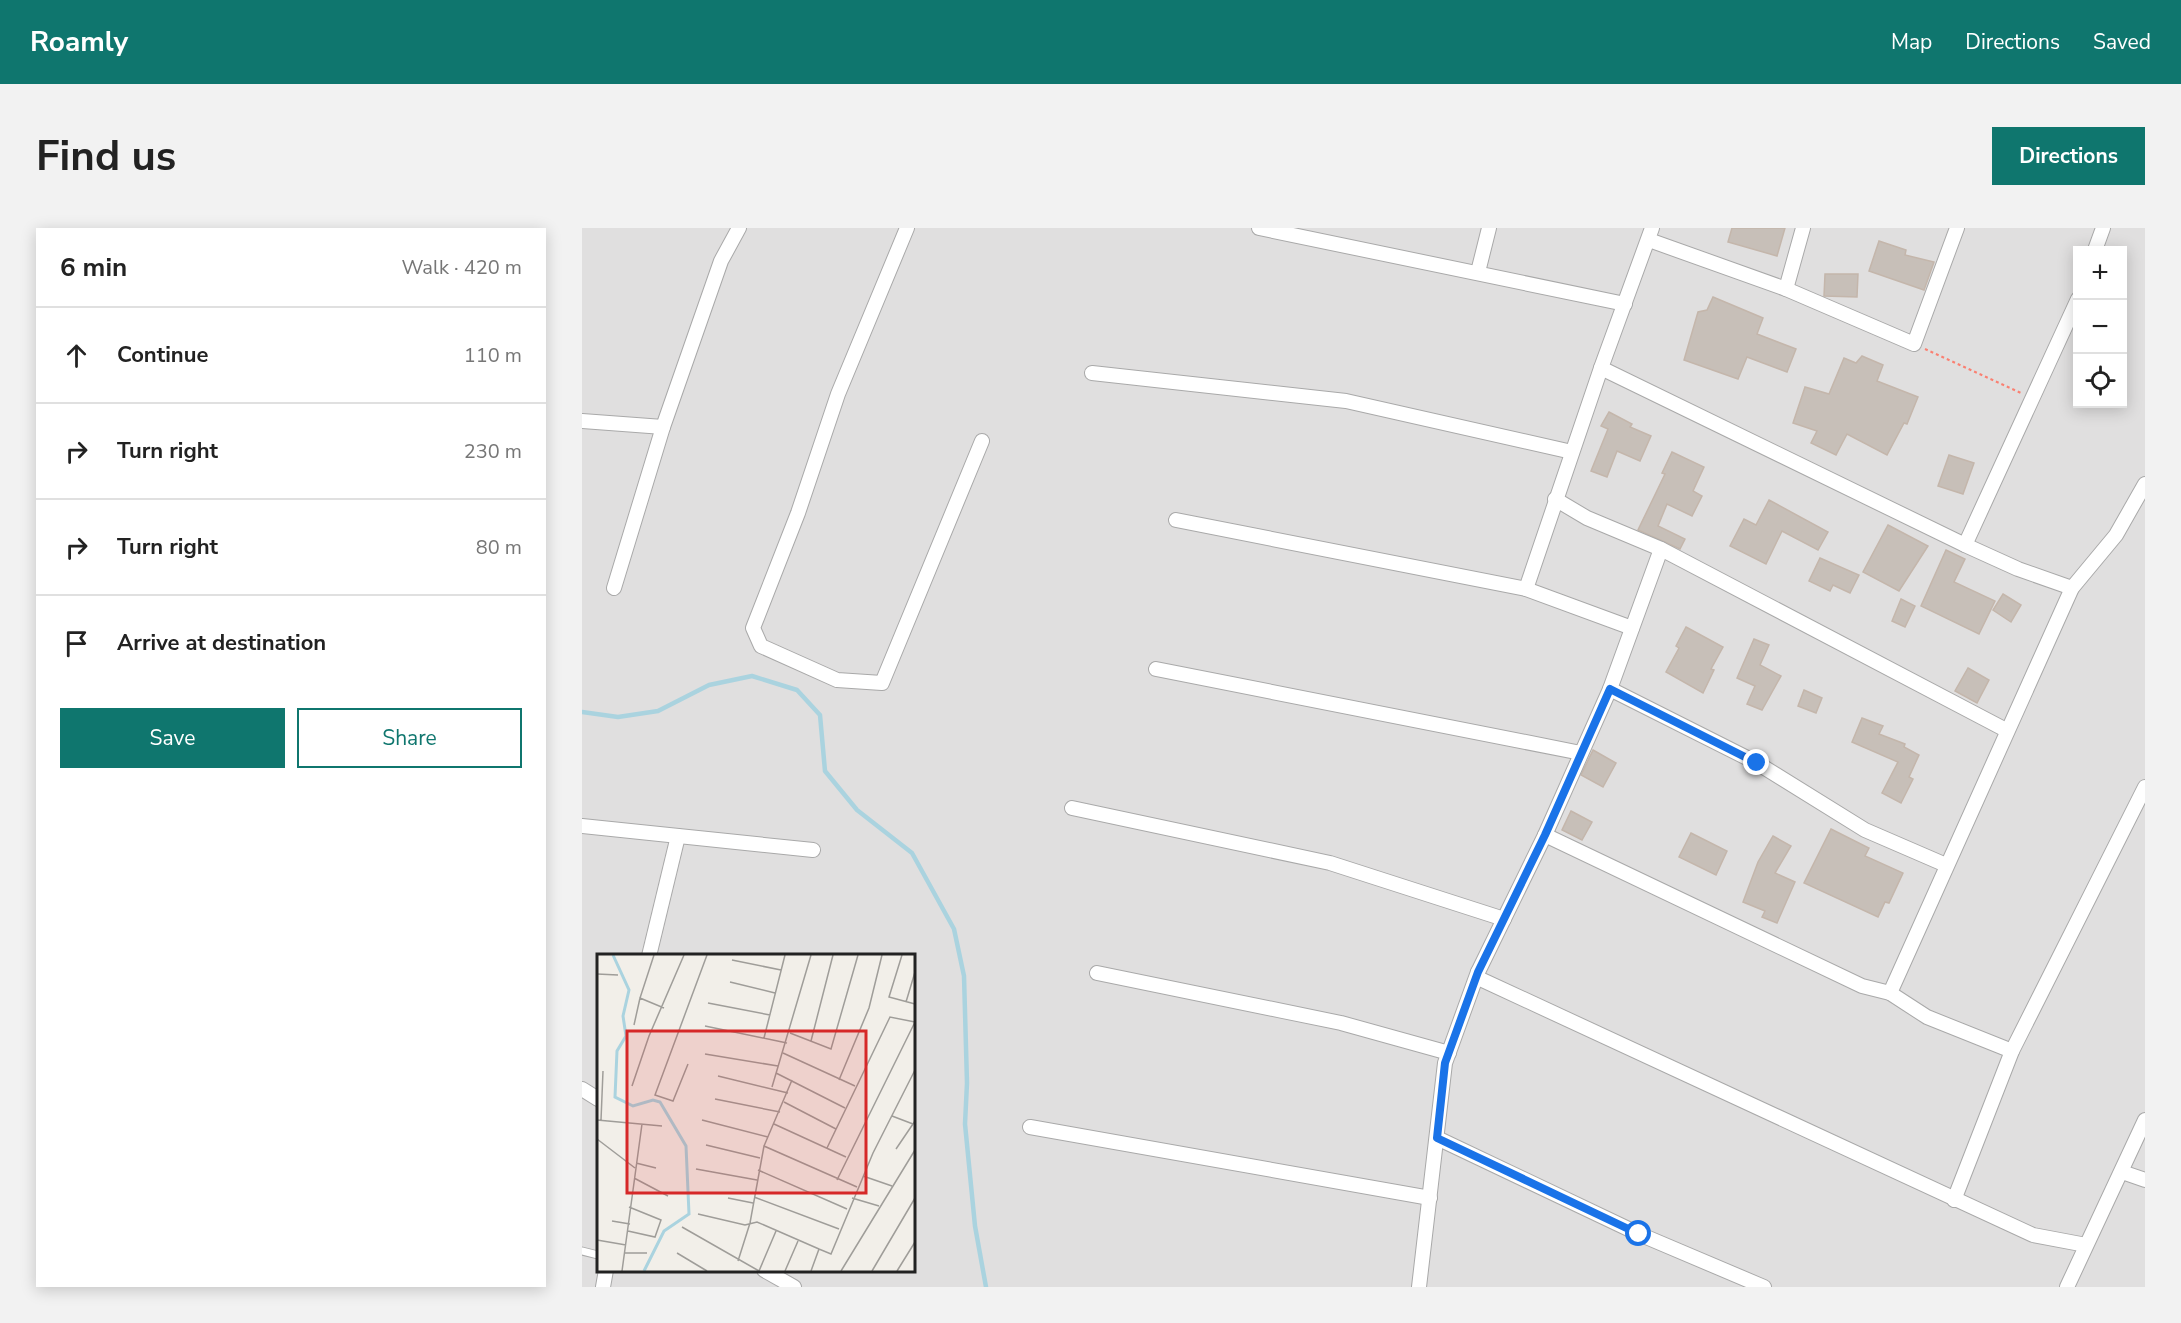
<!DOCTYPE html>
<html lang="en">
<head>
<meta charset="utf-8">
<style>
	body { margin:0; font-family:"Nunito Sans",sans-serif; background:#f2f2f2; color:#222 }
	.controls { position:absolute; right:18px; top:18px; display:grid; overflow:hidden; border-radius:0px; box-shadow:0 3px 15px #0003 }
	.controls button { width:54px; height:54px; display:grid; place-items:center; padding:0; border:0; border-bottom:2px solid #e0e0e0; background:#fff; color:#222; font:30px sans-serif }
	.stop { position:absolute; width:18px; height:18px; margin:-14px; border:4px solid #1a73e8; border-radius:50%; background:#fff }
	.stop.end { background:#1a73e8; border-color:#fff; box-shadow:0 2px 6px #0008 }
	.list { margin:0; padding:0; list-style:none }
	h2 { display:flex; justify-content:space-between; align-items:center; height:78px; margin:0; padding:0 24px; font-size:26px }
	h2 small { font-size:20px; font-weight:400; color:#767676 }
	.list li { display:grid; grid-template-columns:39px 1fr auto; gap:18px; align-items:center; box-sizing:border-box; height:96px; padding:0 24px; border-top:2px solid #e0e0e0 }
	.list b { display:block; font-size:22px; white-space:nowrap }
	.list em { font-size:20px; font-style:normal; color:#767676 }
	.actions { display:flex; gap:12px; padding:18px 24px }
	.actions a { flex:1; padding:14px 0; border:2px solid #0f766e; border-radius:0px; text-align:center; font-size:21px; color:#0f766e }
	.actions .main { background:#0f766e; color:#fff }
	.icon { flex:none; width:33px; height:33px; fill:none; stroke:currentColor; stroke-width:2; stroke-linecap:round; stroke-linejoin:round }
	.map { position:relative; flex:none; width:1563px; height:1059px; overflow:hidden; border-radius:0px }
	header { display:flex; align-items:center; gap:36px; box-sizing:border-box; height:84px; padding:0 30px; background:#0f766e; color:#fff }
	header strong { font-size:28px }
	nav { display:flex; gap:33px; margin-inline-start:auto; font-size:21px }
	.intro { display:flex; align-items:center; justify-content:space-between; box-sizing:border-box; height:144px; padding:0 36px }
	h1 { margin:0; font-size:42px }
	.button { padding:15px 27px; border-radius:0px; background:#0f766e; color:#fff; font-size:21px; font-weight:700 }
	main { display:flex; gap:36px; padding:0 36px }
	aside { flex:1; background:#fff; border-radius:0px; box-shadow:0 3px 15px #0003 }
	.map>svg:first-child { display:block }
	.residential { fill:#e0dfdf; fill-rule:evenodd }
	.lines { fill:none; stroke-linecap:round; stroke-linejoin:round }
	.stream { stroke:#aad3df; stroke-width:4.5 }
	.building { fill:#c7bfb8; stroke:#c4b6ab; stroke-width:1.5 }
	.lane-casing { stroke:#a9a9a9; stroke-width:9 }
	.street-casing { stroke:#a9a9a9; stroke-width:16 }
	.path { stroke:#fa8072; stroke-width:2; stroke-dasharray:3 3; stroke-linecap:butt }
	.lane { stroke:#fff; stroke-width:7 }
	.street { stroke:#fff; stroke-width:14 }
	.route { stroke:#1a73e8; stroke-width:8 }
	.inset-river { fill:none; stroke:#aad3df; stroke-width:3 }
	.inset-road { fill:none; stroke:#9f9d99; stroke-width:1.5 }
	.view { fill:#d62828; fill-opacity:0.15; stroke:#d62828; stroke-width:3 }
	.inset-edge { fill:none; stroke:#222; stroke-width:3 }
</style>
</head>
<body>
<header>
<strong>Roamly</strong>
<nav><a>Map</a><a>Directions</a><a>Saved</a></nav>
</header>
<div class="intro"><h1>Find us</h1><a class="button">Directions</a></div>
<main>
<aside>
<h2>6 min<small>Walk · 420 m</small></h2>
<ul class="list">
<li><svg class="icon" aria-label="ahead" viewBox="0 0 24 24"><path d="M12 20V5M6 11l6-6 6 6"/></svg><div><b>Continue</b></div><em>110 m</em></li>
<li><svg class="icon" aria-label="right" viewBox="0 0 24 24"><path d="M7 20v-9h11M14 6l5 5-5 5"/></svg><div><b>Turn right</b></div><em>230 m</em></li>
<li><svg class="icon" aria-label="right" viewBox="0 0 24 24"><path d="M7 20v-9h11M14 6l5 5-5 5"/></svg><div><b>Turn right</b></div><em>80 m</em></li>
<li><svg class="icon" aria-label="arrive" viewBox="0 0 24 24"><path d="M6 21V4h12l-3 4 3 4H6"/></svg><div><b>Arrive at destination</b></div></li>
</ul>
<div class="actions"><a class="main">Save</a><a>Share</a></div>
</aside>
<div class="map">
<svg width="1563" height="1059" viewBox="0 0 1563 1059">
	<rect width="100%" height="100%" fill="#f2efe9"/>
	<!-- residential -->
	<path class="residential" d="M0 0H1563V1059H0ZM1496 22H1540V176H1496ZM16 728H332V1042H16Z"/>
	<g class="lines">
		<!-- stream -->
		<path class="stream" d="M0 484 36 489 76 483 127 457 170 448 215 462 238 487 243 543 275 582 330 625 372 701 382 748 385 855 383 896 393 998 404 1059"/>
	</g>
	<!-- building -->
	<g class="building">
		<path d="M1150 0H1203L1195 28 1146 14Z"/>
		<path d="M1297 13 1324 22 1323 27 1352 34 1342 62 1287 43Z"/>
		<path d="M1243 46H1276L1275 69 1242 68Z"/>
		<path d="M1131 69 1181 90 1175 106 1214 121 1205 144 1165 129 1156 151 1102 132 1116 84 1125 82Z"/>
		<path d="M1280 128 1301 137 1295 153 1336 169 1325 196 1322 195 1305 227 1265 206 1254 227 1229 215 1235 203 1211 195 1223 159 1247 166 1262 130 1274 135Z"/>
		<path d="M1027 184 1050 196 1048 199 1069 208 1058 233 1035 223 1025 249 1009 243 1026 201 1019 198Z"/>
		<path d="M1090 224 1122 239 1111 263 1120 268 1110 288 1085 276 1076 298 1103 311 1098 321 1056 302 1083 246 1080 245Z"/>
		<path d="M1367 227 1392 235 1381 266 1356 258Z"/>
		<path d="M1187 272 1246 304 1236 322 1200 303 1184 336 1148 318 1162 291 1174 297Z"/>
		<path d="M1306 297 1346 318 1317 363 1281 344Z"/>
		<path d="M1364 322 1383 331 1372 354 1413 373 1397 406 1339 378Z"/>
		<path d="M1238 330 1277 347 1268 365 1251 357 1248 363 1227 353Z"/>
		<path d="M1421 366 1439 377 1429 394 1411 382Z"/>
		<path d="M1319 371 1333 378 1323 399 1310 393Z"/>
		<path d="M1104 399 1141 419 1129 441 1132 442 1121 465 1084 444 1097 420 1094 418Z"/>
		<path d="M1172 411 1187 417 1178 437 1199 448 1180 482 1165 476 1173 458 1155 450Z"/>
		<path d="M1386 440 1407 452 1395 475 1373 463Z"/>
		<path d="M1222 462 1240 470 1234 485 1216 478Z"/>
		<path d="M1280 490 1301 498 1297 506 1323 516 1322 519 1337 527 1327 549 1331 551 1319 575 1300 565 1316 534 1270 514Z"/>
		<path d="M1011 522 1034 535 1021 559 999 547Z"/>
		<path d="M989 583 1010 594 1000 612 980 602Z"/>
		<path d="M1249 601 1287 620 1283 628 1321 645 1307 675 1303 674 1296 689 1222 655Z"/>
		<path d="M1109 605 1145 623 1134 647 1097 629Z"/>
		<path d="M1191 608 1209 618 1193 645 1213 654 1195 695 1180 689 1183 683 1161 674 1176 634Z"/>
	</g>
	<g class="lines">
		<!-- lane casing -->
		<g class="lane-casing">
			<path id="lane" d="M0 1023 16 1027"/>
		</g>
		<!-- street casing -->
		<g class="street-casing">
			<g id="street">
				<path d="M325 0 256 166 216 285 171 400 179 418 255 452 300 455 400 213"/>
				<path d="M677 0 1043 76"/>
				<path d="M1067 12 1204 61 1332 116 1375 0"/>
				<path d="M1513 22 1521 0"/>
				<path d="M896 44 907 0"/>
				<path d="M1204 61 1221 0"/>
				<path d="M1019 140 1383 317 1436 341 1490 360"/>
				<path d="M510 145 764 173 990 224"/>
				<path d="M0 193 81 199"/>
				<path d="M973 271 1005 290 1079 321 1424 502"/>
				<path d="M594 292 944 361 1050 400"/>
				<path d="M1383 317 1496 71"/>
				<path d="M1079 321 1028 461 963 607 896 744V750L1451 1007 1504 1017"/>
				<path d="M32 360 81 199 139 33 157 0"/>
				<path d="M944 361 1019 140 1070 0"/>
				<path d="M574 441 999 525"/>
				<path d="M1028 461 1175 535 1283 602 1364 637"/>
				<path d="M490 580 748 635 922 691"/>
				<path d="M0 598 231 622"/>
				<path d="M963 607 1280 758 1308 765 1345 789 1430 823"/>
				<path d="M67 728 96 608"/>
				<path d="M515 745 759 795 867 825"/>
				<path d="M1308 765 1490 360 1534 307 1563 256"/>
				<path d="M0 861 16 871"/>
				<path d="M448 899 848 970"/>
				<path d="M855 910 1057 1006 1182 1059"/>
				<path d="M1540 944 1563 952"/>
				<path d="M1372 972 1430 823 1563 559"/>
				<path d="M182 1042 212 1059"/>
				<path d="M21 1059 24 1042"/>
				<path d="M837 1059 863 835 896 744"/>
				<path d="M1485 1059 1563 892"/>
			</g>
		</g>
		<!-- path -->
		<path class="path" d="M1343 121 1439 165"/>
		<!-- lane -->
		<use href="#lane" class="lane"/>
		<!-- street -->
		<use href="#street" class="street"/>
	</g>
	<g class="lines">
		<!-- route -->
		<path class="route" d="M1057 1006 855 910 863 835 896 744 963 607 1028 461 1175 535"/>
	</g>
	<!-- overview -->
	<g transform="translate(15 726)">
		<rect width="318" height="318" fill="#f2efe9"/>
		<path class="inset-river" d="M16 1 32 36 26 62 29 82 20 97 18 143 36 152 56 146 63 148 89 192 92 260 67 277 47 317"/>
		<path class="inset-road" d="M57 1 43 44 67 54M305 1 292 43 318 50M135 6 184 16M0 20 21 21M133 28 178 39M309 48 318 18M111 49 173 61M37 71 43 44M108 72 190 89M193 79 234 95 261 1M167 84 188 1M214 87 236 1M186 99 258 132M108 100 181 112M91 110 76 147 58 141 110 1M179 119 248 154M121 122 191 139M195 126 167 192 260 233M242 126 272 54 285 1M35 132 52 82 87 1M175 133 214 1M118 145 183 158M187 148 239 175M295 162 316 170M0 166 65 172M4 166 6 117M105 166 171 183M177 170 249 203M0 185 38 214M109 191 163 204M230 194 293 63 318 68M299 195 318 167M39 209 59 214M99 215 160 226M161 216 250 255M266 222 295 232M37 224 71 242M240 226 318 68M157 243 242 275M131 244 156 249M255 244 282 252M101 260 148 271 160 268 222 295M15 267 33 270M85 273 162 317 179 277M31 277 58 283 64 266 32 253M0 286 29 291M28 299H50M80 299 110 317M141 307 153 269 167 192M25 317 45 170M188 317 201 287M214 317 222 295 234 300 276 199 318 116M244 317 318 196M275 317 318 244M300 317 318 288"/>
		<path class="view" d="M30 77H269V239H30Z"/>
		<rect width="318" height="318" class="inset-edge"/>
	</g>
</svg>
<div class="controls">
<button>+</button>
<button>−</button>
<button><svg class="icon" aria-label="locate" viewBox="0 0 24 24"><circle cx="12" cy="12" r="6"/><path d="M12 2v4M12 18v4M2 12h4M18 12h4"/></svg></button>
</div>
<div class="stop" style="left:1057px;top:1006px"></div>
<div class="stop end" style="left:1175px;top:535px"></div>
</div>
</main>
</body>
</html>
